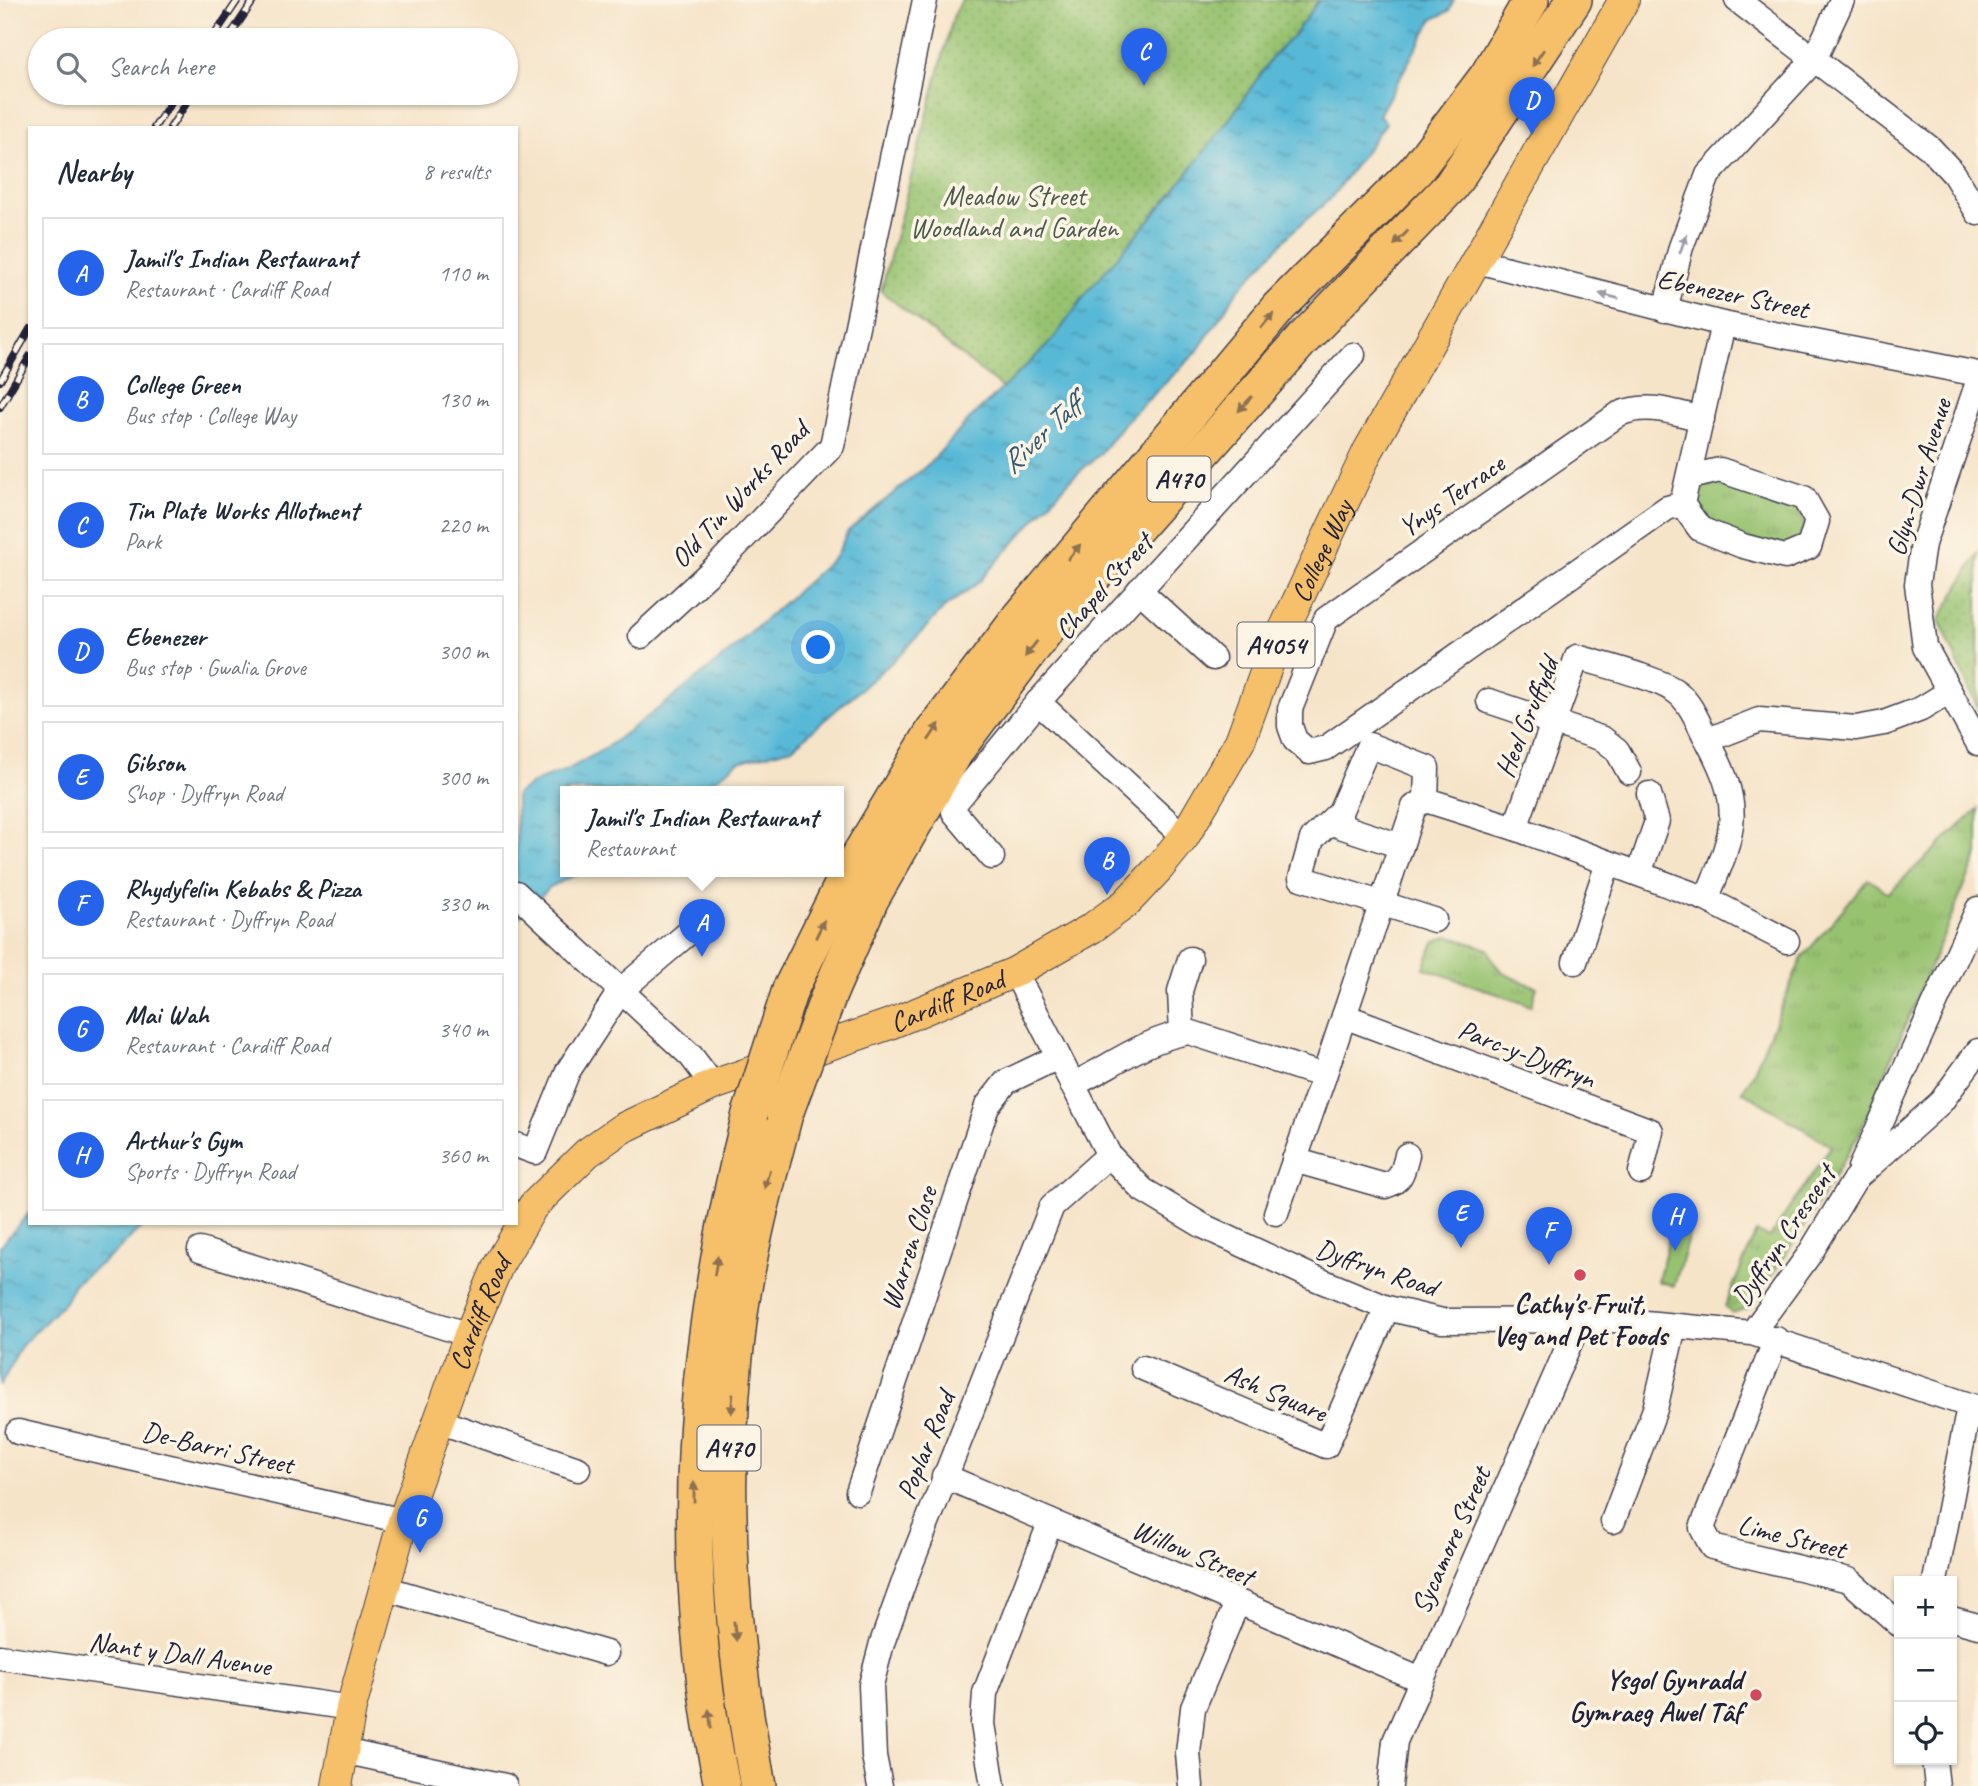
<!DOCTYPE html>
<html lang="en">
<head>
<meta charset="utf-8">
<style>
	body { margin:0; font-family:Caveat,sans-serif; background:#f6f6f7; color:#1f2937 }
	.controls { position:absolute; right:21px; bottom:21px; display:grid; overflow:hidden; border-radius:0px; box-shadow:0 2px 5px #0004 }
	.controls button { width:63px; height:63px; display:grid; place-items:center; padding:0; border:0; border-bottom:2px solid #e0e1e3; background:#fff; color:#1f2937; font:35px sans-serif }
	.you { position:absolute; left:819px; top:648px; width:24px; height:24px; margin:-18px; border:5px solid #fff; border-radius:50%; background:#1a73e8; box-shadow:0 0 0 10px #1a73e833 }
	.badge { display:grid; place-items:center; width:46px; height:46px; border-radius:50%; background:#2563eb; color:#fff; font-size:23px; font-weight:700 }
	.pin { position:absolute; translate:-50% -58px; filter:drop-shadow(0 2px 4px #0008) }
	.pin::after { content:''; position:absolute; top:37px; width:24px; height:21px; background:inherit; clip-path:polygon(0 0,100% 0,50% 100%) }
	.popup { position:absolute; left:560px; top:786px; width:284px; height:91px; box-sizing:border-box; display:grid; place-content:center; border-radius:0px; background:#fff; filter:drop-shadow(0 2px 5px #0005); font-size:23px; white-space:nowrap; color:#747a83 }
	.popup b { font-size:26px; color:#1f2937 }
	.popup::after { content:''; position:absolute; left:50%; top:100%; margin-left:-14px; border:14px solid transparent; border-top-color:#fff }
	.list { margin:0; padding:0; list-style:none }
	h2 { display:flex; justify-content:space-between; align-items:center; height:91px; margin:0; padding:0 28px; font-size:30px }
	h2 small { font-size:23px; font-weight:400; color:#747a83 }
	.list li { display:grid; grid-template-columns:46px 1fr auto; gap:21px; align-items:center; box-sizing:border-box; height:112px; margin:0 14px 14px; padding:0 14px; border:2px solid #e0e1e3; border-radius:0px }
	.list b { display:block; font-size:26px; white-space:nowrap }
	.list p { margin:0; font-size:23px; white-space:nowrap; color:#747a83 }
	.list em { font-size:23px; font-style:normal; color:#747a83 }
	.icon { flex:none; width:38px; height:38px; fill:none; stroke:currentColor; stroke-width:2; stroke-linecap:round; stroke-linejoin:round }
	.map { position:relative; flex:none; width:1978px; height:1786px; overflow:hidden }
	.search { position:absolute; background:#fff; box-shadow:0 2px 5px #0004; left:28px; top:28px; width:490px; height:77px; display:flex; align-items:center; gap:18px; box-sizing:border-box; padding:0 24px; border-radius:38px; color:#747a83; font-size:26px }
	.panel { position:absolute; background:#fff; box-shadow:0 2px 5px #0004; left:28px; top:126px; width:490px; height:1099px; border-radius:0px }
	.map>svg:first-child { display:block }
	.grass { fill:url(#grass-dots); stroke:#5c7256; stroke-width:2 }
	.park { fill:url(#park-tufts); stroke:#5c7256; stroke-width:2 }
	.pitch { fill:#97c270; stroke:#5c7256; stroke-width:2 }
	.water { fill:url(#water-ripples); stroke:#3d6e89; stroke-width:2 }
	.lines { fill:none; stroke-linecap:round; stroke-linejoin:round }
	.minor-casing { stroke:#423f50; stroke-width:27 }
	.major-casing { stroke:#423f50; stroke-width:32 }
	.highway-casing { stroke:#423f50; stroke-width:38 }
	.minor { stroke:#fff; stroke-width:24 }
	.major { stroke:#f6c06b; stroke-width:30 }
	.highway { stroke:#f6c06b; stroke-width:35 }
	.rail-casing { stroke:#22223b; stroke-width:8 }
	.rail { stroke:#fcf5e5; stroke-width:5; stroke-dasharray:16; stroke-linecap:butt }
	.highway-bridge-casing { stroke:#423f50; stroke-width:38; stroke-linecap:butt }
	.highway-bridge { stroke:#f6c06b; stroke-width:35 }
	.oneway { fill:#8c7153 }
	.oneway2 { fill:#9c9ca7 }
	.poi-dot { fill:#d1495b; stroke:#fcf5e5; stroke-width:2.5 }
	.labels { text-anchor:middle; stroke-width:7; stroke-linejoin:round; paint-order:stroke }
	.shield { fill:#fcf5e5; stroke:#63616e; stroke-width:2 }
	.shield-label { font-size:26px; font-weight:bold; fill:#22223b }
	.park-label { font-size:28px; fill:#4b5a4e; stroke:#fcf5e5 }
	.street-label { font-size:28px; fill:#22223b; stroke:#fcf5e5 }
	.poi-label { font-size:28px; font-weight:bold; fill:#22223b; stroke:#fcf5e5 }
	.water-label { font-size:30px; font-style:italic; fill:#355772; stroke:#fcf5e5 }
</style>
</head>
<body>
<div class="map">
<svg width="1978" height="1786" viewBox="0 0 1978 1786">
	<defs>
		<pattern id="grass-dots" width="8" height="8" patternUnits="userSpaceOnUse" patternTransform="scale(1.75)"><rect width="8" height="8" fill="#97c270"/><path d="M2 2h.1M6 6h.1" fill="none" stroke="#82a662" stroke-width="1.8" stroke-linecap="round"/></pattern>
		<pattern id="park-tufts" width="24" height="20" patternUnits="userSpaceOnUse" patternTransform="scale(1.75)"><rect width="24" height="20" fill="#97c270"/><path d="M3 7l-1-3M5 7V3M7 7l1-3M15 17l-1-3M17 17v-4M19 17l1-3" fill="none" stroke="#82a662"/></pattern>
		<pattern id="water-ripples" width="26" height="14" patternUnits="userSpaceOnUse" patternTransform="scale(1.75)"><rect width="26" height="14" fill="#58b9d7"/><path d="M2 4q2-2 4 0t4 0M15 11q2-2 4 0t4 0" fill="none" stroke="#4896b0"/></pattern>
	</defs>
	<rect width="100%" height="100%" fill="#fcf5e5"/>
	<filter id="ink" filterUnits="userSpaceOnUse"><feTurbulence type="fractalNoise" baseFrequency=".0143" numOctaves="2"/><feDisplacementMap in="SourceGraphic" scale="14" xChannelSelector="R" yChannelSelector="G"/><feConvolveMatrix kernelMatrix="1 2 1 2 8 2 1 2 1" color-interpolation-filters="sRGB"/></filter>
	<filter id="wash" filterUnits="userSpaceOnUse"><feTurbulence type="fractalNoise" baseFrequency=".00686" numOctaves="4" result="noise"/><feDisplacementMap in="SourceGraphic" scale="28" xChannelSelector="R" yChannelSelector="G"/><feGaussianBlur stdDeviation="1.57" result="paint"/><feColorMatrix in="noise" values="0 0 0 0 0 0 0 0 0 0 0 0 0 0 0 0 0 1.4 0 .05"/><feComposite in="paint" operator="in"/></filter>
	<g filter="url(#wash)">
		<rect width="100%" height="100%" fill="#f6e4c9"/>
		<!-- grass -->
		<g class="grass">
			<path d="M962 0H1319L1293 36 1274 55 1231 117 1169 197 1089 290 1051 342 1003 389 881 291 953 17Z"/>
			<path d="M1978 554V709L1939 620Z"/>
		</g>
		<!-- park -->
		<g class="park">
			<path d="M1706 481C1721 480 1735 485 1750 489 1779 496 1817 503 1799 543L1785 549 1713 531 1694 504V492Z"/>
			<path d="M1978 809V854L1860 1132 1807 1222 1750 1308 1732 1313 1725 1306 1756 1232 1770 1237 1831 1146 1742 1091 1752 1076 1802 958 1868 879 1888 893Z"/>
			<path d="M1449 936 1488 949C1496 975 1513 978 1537 987L1531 1006 1424 968 1434 942Z"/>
		</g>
		<!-- pitch -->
		<path class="pitch" d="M1675 1215 1693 1221 1674 1286 1658 1281Z"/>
		<!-- water -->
		<g class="water">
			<path d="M1319 0H1454L1449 11 1432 20 1379 115 1386 123 1331 198 1292 232 1239 289 1196 353 1123 424 1100 454 1071 479 978 583 944 608 900 655 792 748 738 762 701 791H566V871H583L550 887 516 920V794L537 781 567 770 604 749 671 699 726 655 836 556 848 531 931 462 970 419 1051 342 1089 290 1169 197 1231 117 1274 55 1293 36Z"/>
			<path d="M29 1213 30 1223H145L115 1253 74 1284 65 1302 22 1345 0 1386V1246Z"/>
		</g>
	</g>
	<g filter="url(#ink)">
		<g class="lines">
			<!-- minor casing -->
			<g class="minor-casing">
				<g id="minor">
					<path d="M1737 0 1931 149 1954 174 1978 213"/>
					<path d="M1477 261 1723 324 1978 374"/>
					<path d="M1665 310 1681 247 1708 175 1814 60 1842 0"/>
					<path d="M1978 382 1923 544 1917 584 1925 647 1978 743"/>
					<path d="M1689 477 1720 470 1804 498 1817 521 1809 547 1785 557 1743 546 1700 529 1682 504 1723 324"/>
					<path d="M1682 504 1667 508 1326 748 1309 752 1295 740 1290 726V709L1326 619 1619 414C1647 402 1673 412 1702 419"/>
					<path d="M1139 590 1213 658"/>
					<path d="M641 636 717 566 832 446 925 0"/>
					<path d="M1489 701 1603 739 1617 750 1629 772"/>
					<path d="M1038 702 1184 837"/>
					<path d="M1708 740 1759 720 1856 728 1884 723 1921 709 1949 692"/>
					<path d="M1340 812 1312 839 1301 878 1434 920"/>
					<path d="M1515 828 1577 657C1603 665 1659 678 1678 693 1690 703 1697 720 1704 734 1744 806 1737 827 1706 899"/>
					<path d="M1401 846 1340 826V812L1369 745 1427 768 1426 800"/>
					<path d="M992 857 954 812V804L1038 702 1353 355"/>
					<path d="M1639 874 1657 821 1649 794"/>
					<path d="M516 893 691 1056 713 1085"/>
					<path d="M1575 962 1608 863"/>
					<path d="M1015 972 1109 1155 1143 1190 1203 1226 1312 1277 1387 1308 1442 1321 1613 1320 1752 1333 1978 1408"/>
					<path d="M1344 1016 1651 1131 1641 1172"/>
					<path d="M1182 1033 1180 991 1190 959"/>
					<path d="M1072 1085C1110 1067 1147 1038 1189 1032L1324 1076 1414 807 1426 800 1515 828 1706 899 1787 941"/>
					<path d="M516 1145 535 1152 568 1071 621 990 687 934"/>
					<path d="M1294 1160 1385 1186C1402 1181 1403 1171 1407 1155"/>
					<path d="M1860 1168 1978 909"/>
					<path d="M1276 1213 1324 1076"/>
					<path d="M200 1250 469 1335"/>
					<path d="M1752 1333 1809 1255 1855 1179 1941 1102 1978 1051"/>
					<path d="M1776 1339 1702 1528 1712 1547 1849 1580 1899 1624"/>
					<path d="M1143 1368 1326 1446 1387 1308"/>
					<path d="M438 1421 578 1469"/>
					<path d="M18 1432 403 1521"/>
					<path d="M944 1476 1421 1680"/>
					<path d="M858 1492 987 1106 1006 1082 1058 1057"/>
					<path d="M1613 1521 1655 1409 1674 1326"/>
					<path d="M1935 1581 1969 1407"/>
					<path d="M384 1588 606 1653"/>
					<path d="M1952 1619 1978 1626"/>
					<path d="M0 1657 351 1708"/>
					<path d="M343 1751 505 1786"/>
					<path d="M1934 1760 1937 1786"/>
					<path d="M880 1786 874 1756 871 1685 882 1643 905 1579 1052 1206 1109 1155"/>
					<path d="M993 1786 983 1724 985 1693 1050 1523"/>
					<path d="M1191 1786 1188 1753 1193 1708 1237 1603"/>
					<path d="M1390 1786 1395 1741 1579 1322"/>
				</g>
			</g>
			<!-- major casing -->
			<g class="major-casing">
				<g id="major">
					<path id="s1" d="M337 1786 351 1708 403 1521 469 1335 498 1266 533 1206 587 1153 621 1129 713 1085 890 1024 1015 972 1092 928 1125 904 1159 868 1184 837 1240 741 1270 659 1368 451 1624 0"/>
				</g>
			</g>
			<!-- highway casing -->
			<g class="highway-casing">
				<g id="highway">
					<path d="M790 990 845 879 933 732 1017 621 1279 307 1416 170 1488 75 1531 0"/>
					<path d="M830 992 871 899 957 749 1046 630 1301 341 1451 186 1574 0"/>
					<path d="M722 1786C674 1553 692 1343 750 1114"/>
					<path d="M758 1786C729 1632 719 1477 739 1321 748 1251 767 1182 785 1114"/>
				</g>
			</g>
			<!-- minor -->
			<use href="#minor" class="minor"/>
			<!-- major -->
			<use href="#major" class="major"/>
			<!-- highway -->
			<use href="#highway" class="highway"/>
			<!-- rail casing -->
			<g class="rail-casing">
				<g id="rail">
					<path d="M211 40 238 0"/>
					<path d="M227 40 254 0"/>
					<path d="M154 128 177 93"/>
					<path d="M170 128 193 93"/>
					<path d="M0 381 30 329"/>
					<path d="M0 407 30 356"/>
				</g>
			</g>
			<!-- rail -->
			<use href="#rail" class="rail"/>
			<!-- highway-bridge casing -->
			<g class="highway-bridge-casing">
				<g id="highway-bridge">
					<path d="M750 1114 790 990"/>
					<path d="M785 1114 830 992"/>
				</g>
			</g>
			<!-- highway-bridge -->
			<use href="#highway-bridge" class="highway-bridge"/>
		</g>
		<!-- one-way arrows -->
		<defs><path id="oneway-solid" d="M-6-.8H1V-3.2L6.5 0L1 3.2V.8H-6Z" transform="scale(1.75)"/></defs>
		<g class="oneway">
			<use href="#oneway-solid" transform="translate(1538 58) rotate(124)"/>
			<use href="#oneway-solid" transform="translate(1401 238) rotate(134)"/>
			<use href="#oneway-solid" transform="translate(1267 321) rotate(-50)"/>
			<use href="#oneway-solid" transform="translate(1245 404) rotate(132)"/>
			<use href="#oneway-solid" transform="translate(1074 552) rotate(-50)"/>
			<use href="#oneway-solid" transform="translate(1031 649) rotate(127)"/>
			<use href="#oneway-solid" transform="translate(934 732) rotate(-56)"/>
			<use href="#oneway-solid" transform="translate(820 929) rotate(-64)"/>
			<use href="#oneway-solid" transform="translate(767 1179) rotate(105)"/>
			<use href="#oneway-solid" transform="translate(716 1266) rotate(-80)"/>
			<use href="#oneway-solid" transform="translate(732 1404) rotate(95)"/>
			<use href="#oneway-solid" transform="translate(694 1492) rotate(-90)"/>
			<use href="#oneway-solid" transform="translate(735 1631) rotate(83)"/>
			<use href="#oneway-solid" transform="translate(710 1719) rotate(-97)"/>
		</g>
		<g class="oneway2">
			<use href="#oneway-solid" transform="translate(1683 244) rotate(-71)"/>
			<use href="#oneway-solid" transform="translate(1609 296) rotate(-166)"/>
		</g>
	</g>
	<!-- markers -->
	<g class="poi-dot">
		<circle cx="1580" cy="1275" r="7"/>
		<circle cx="1756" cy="1695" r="7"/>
	</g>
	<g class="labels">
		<!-- shield labels -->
		<g class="shield">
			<rect x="1147.5" y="456.5" width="63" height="45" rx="5"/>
			<rect x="1237.5" y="622.5" width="77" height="45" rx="5"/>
			<rect x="697.5" y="1425.5" width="63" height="45" rx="5"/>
		</g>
		<g class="shield-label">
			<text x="1179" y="488">A470</text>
			<text x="1276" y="654">A4054</text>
			<text x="729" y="1457">A470</text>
		</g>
		<!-- park labels -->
		<g class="park-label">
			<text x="1014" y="205">Meadow Street<tspan x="1014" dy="32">Woodland and Garden</tspan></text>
		</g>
		<!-- street labels -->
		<g class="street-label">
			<text transform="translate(1733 293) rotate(12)" y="10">Ebenezer Street</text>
			<text transform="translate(1918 477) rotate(-73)" y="10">Glyn-Dwr Avenue</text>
			<text transform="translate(739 494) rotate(-47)" y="10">Old Tin Works Road</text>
			<text transform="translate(1451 495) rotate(-35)" y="10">Ynys Terrace</text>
			<text dy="10" stroke="none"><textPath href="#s1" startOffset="1694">College Way</textPath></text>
			<text transform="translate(1103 586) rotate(-48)" y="10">Chapel Street</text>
			<text transform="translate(1526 717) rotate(-68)" y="10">Heol Gruffydd</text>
			<text dy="10" stroke="none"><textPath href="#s1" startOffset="1083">Cardiff Road</textPath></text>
			<text transform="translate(1527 1053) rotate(21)" y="10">Parc-y-Dyffryn</text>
			<text transform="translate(1783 1235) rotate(-56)" y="10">Dyffryn Crescent</text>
			<text transform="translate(908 1248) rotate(-72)" y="10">Warren Close</text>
			<text transform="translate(1377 1267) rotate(19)" y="10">Dyffryn Road</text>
			<text dy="10" stroke="none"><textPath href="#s1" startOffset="495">Cardiff Road</textPath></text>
			<text transform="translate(1276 1392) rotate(23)" y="10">Ash Square</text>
			<text transform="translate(925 1445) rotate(-68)" y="10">Poplar Road</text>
			<text transform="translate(218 1447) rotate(13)" y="10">De-Barri Street</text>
			<text transform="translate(1792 1536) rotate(14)" y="10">Lime Street</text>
			<text transform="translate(1450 1540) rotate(-66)" y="10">Sycamore Street</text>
			<text transform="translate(1193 1552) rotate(23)" y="10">Willow Street</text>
			<text transform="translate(180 1653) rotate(8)" y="10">Nant y Dall Avenue</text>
		</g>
		<!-- poi labels -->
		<g class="poi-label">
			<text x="1580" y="1313">Cathy's Fruit,<tspan x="1580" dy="32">Veg and Pet Foods</tspan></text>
			<text x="1742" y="1689" text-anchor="end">Ysgol Gynradd<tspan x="1742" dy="32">Gymraeg Awel Tâf</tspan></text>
		</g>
		<!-- water labels -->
		<g class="water-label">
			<text transform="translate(1041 434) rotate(-43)" y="10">River Taff</text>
		</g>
	</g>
</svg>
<div class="controls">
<button>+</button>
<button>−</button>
<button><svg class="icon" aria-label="locate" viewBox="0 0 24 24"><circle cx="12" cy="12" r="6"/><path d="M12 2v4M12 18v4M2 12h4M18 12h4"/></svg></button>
</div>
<div class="you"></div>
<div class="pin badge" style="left:702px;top:957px">A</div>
<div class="popup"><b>Jamil's Indian Restaurant</b>Restaurant</div>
<div class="pin badge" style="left:1107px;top:895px">B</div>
<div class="pin badge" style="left:1144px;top:86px">C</div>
<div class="pin badge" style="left:1532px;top:135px">D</div>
<div class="pin badge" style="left:1461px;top:1248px">E</div>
<div class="pin badge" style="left:1549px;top:1265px">F</div>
<div class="pin badge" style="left:420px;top:1553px">G</div>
<div class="pin badge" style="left:1675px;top:1251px">H</div>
<div class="search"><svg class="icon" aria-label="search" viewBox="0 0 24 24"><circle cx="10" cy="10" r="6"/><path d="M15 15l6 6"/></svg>Search here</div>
<section class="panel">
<h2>Nearby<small>8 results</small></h2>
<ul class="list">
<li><span class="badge">A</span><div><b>Jamil's Indian Restaurant</b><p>Restaurant · Cardiff Road</p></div><em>110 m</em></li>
<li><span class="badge">B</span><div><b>College Green</b><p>Bus stop · College Way</p></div><em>130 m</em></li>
<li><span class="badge">C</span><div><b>Tin Plate Works Allotment</b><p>Park</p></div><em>220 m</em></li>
<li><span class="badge">D</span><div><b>Ebenezer</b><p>Bus stop · Gwalia Grove</p></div><em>300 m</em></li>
<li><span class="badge">E</span><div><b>Gibson</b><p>Shop · Dyffryn Road</p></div><em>300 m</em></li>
<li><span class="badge">F</span><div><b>Rhydyfelin Kebabs &amp; Pizza</b><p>Restaurant · Dyffryn Road</p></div><em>330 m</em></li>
<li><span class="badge">G</span><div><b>Mai Wah</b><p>Restaurant · Cardiff Road</p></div><em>340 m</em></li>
<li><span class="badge">H</span><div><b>Arthur's Gym</b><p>Sports · Dyffryn Road</p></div><em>360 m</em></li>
</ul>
</section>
</div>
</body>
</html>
